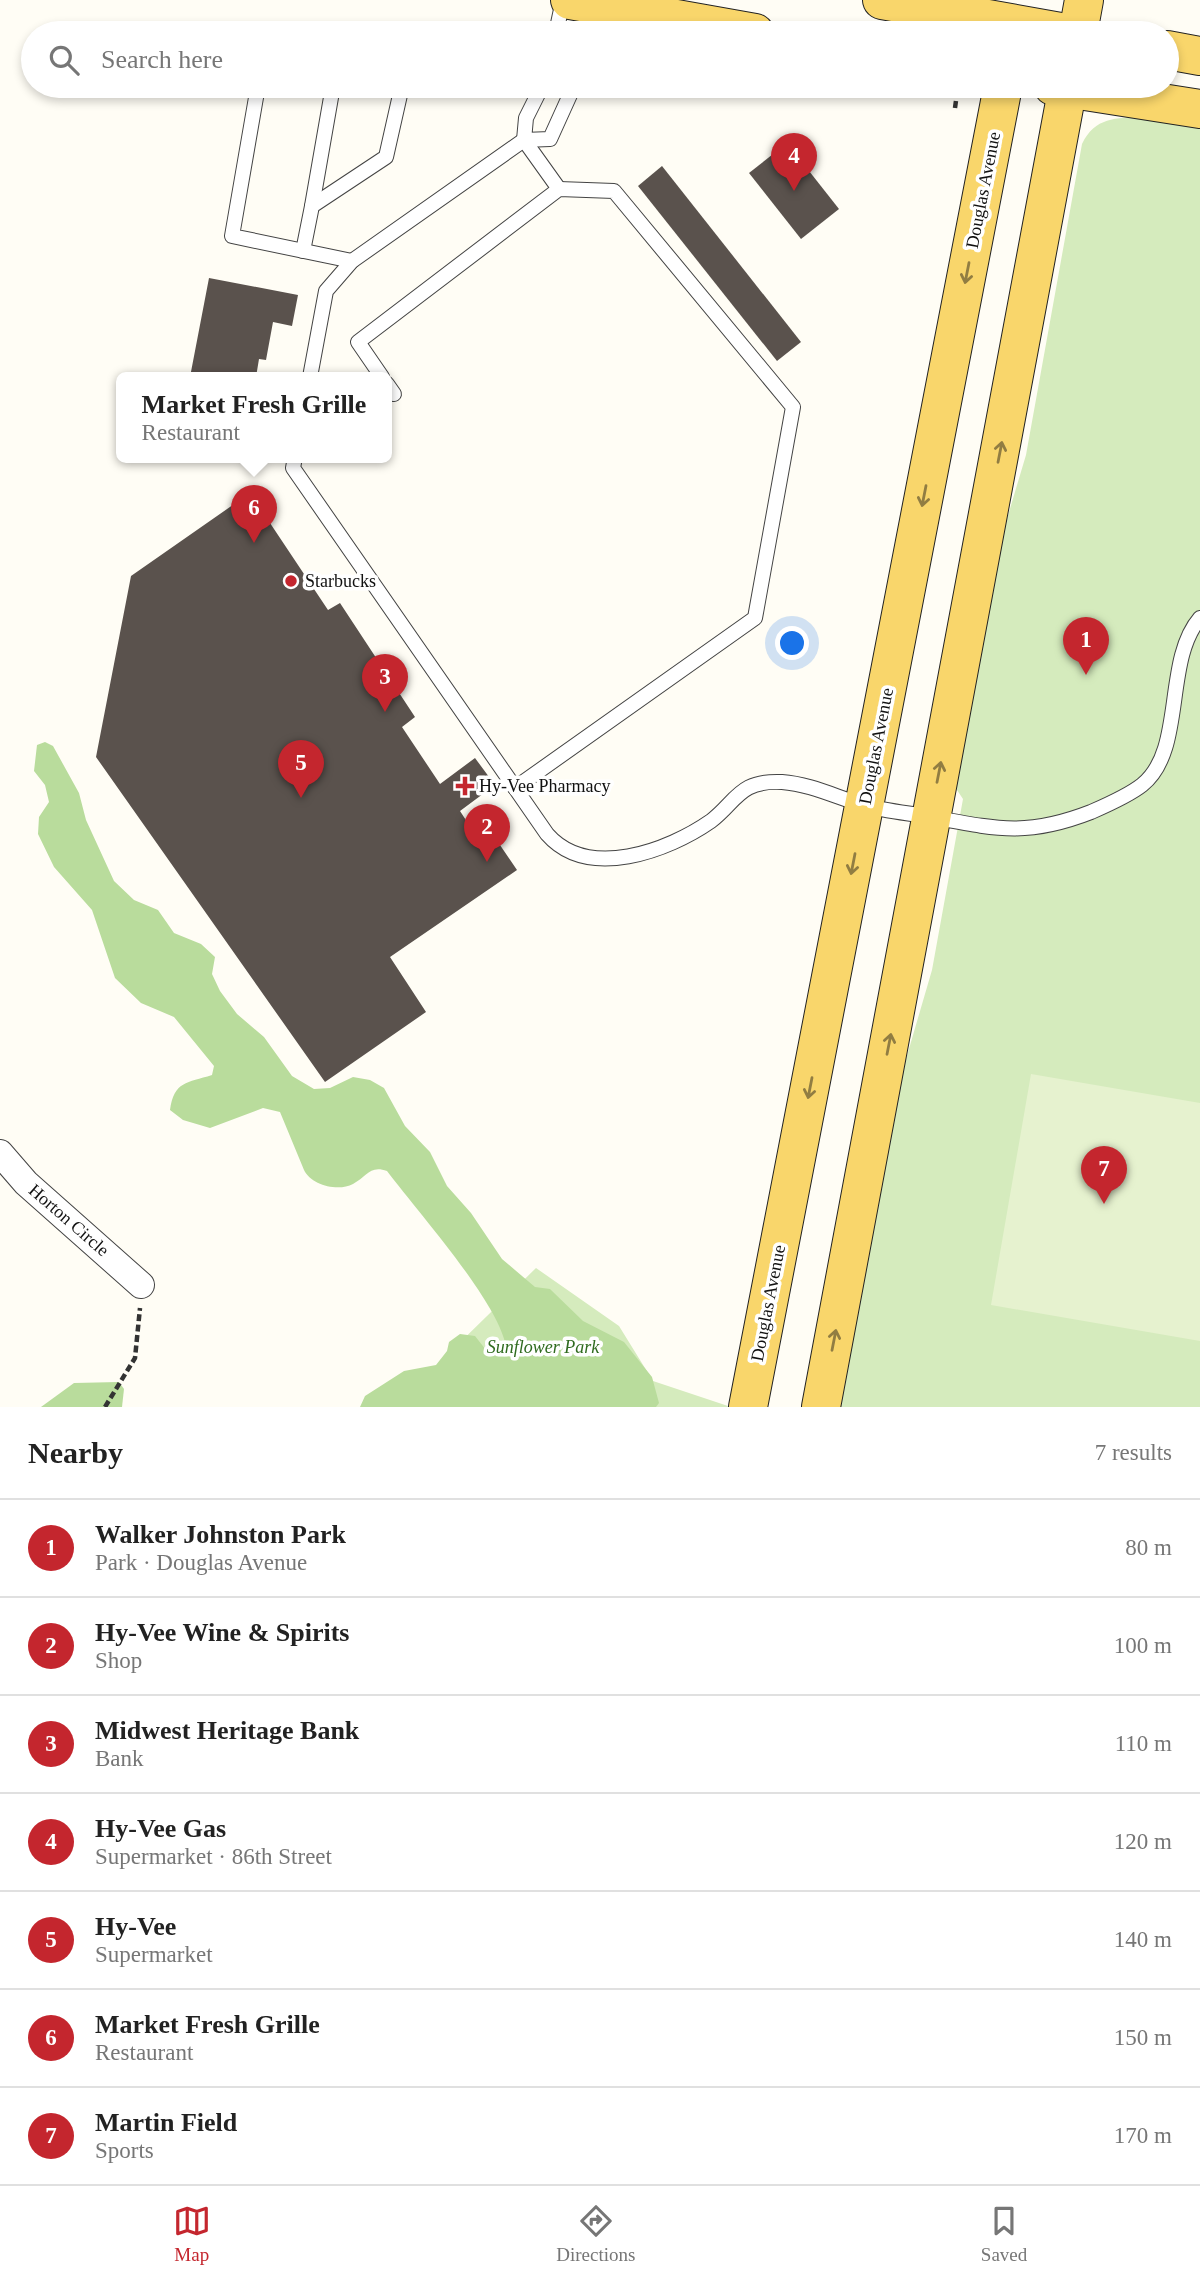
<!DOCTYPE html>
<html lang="en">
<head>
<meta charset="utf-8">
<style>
	body { margin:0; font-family:Georgia,serif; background:#f6f6f6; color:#222 }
	.you { position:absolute; left:793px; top:644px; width:24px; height:24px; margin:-18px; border:5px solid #fff; border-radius:50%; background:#1a73e8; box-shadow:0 0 0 10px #1a73e833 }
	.badge { display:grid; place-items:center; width:46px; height:46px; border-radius:50%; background:#c4262e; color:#fff; font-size:23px; font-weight:700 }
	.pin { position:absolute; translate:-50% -58px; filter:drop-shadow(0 2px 4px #0008) }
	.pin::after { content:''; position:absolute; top:37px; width:24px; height:21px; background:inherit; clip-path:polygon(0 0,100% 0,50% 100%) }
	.popup { position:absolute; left:116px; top:372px; width:276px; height:91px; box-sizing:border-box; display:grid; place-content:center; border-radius:10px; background:#fff; filter:drop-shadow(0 2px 5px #0005); font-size:23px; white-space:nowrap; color:#767676 }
	.popup b { font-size:26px; color:#222 }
	.popup::after { content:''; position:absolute; left:50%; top:100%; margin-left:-14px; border:14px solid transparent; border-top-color:#fff }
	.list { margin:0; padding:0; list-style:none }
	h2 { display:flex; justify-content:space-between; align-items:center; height:91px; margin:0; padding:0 28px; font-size:30px }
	h2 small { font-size:23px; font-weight:400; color:#767676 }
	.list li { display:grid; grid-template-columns:46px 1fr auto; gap:21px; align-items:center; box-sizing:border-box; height:98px; padding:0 28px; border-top:2px solid #e0e0e0 }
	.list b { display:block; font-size:26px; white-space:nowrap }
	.list p { margin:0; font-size:23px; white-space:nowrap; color:#767676 }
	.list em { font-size:23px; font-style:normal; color:#767676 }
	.icon { flex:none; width:38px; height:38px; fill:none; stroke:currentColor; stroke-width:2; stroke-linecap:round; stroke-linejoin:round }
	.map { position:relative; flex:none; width:1200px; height:1407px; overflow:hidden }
	.search { position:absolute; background:#fff; box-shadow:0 4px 10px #0003; left:21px; right:21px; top:21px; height:77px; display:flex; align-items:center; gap:18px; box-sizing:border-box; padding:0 24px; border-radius:38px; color:#767676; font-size:26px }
	.sheet { height:777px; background:#fff }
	nav { display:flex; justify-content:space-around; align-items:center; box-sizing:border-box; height:98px; border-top:2px solid #e0e0e0; background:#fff; font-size:19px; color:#767676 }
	nav a { display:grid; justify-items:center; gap:4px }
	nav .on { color:#c4262e }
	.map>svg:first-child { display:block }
	.green { fill:#d5ebbd }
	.forest { fill:#b9dc9c }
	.pitch { fill:#e6f2cf }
	.building { fill:#5a524d }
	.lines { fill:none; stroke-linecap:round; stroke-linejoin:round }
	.lane-casing { stroke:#444; stroke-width:16 }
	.street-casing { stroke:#444; stroke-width:28 }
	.primary-casing { stroke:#222; stroke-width:40 }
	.path { stroke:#333; stroke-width:4.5; stroke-dasharray:7 3.5; stroke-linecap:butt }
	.lane { stroke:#fff; stroke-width:14 }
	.street { stroke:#fff; stroke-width:26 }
	.primary { stroke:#f9d66b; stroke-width:38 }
	.oneway { stroke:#917d42 }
	.poi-dot { fill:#c4262e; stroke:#fff; stroke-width:2.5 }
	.labels { text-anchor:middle; stroke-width:7; stroke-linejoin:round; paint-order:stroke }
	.street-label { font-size:18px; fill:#111; stroke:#fff }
	.poi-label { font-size:18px; fill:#111; stroke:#fff; text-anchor:start }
	.park-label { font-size:18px; font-style:italic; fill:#2f6b1f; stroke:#fff }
</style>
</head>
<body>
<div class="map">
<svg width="1200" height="1407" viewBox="0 0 1200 1407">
	<rect width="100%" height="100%" fill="#fffdf5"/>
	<!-- green -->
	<g class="green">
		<path d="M1142 117 1200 126V1407H836L892 1107 932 970 963 799 955 787 989 579 1026 455 1082 144C1095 117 1116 118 1142 117Z"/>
		<path d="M536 1268 619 1326 653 1381 731 1407H394Z"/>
	</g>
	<!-- forest -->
	<g class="forest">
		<path d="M45 742 53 746 79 793 86 820 114 881 134 900 158 910 174 933 201 944 215 957 212 974 220 991 237 1014 264 1037 292 1076 314 1089 330 1088 353 1077 370 1080 384 1088 405 1126 430 1152 447 1186 471 1213 502 1259 535 1287 550 1289 583 1321 624 1342 652 1377 659 1403 656 1407H360L365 1396 404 1371 436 1365 447 1351 449 1342 460 1334 475 1336 486 1350 493 1353 505 1342C493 1296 418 1212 387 1171 369 1165 367 1177 353 1184 338 1192 311 1185 304 1170L280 1112 263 1108 210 1128 183 1120 170 1110C174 1081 187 1083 212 1075L214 1066 174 1017 141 1003 115 978 92 910 54 867 38 834 39 817 49 802 45 785 34 771 37 745Z"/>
		<path d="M119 1382 124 1389 122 1407H41L74 1383Z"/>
	</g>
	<!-- pitch -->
	<path class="pitch" d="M1031 1074 1200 1103V1341L991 1305Z"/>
	<!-- building -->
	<g class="building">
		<path d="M787 143 839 209 801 239 749 173Z"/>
		<path d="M662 166 801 342 777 361 638 186Z"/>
		<path d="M209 278 298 295 292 326 273 322 266 360 259 359 256 377H190Z"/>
		<path d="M250 493 328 610 340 603 415 717 402 727 440 784 475 758 495 785 460 811 473 831 485 823 517 870 390 957 426 1012 325 1082 96 757 131 576Z"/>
	</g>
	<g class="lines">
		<!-- lane casing -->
		<g class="lane-casing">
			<g id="lane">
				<path d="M556 33 563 0"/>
				<path d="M589 33 594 7"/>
				<path d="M258 86 232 236 352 261"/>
				<path d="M542 86 526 118 524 140 550 139 574 86"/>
				<path d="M312 206 333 86"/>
				<path d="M303 251 312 206 386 157 402 86"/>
				<path d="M310 377 326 291 352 261 524 140 559 189"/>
				<path d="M382 377 358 342 559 189 614 191 793 407 755 618 515 788"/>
				<path d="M387 384 394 394"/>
				<path d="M295 457 293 468 547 834C588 881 668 851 711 821 737 801 739 780 782 782 810 784 836 797 863 805 885 811 908 813 931 817 996 829 1027 837 1091 812 1107 805 1128 796 1142 785 1186 750 1163 661 1200 618"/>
			</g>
		</g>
		<!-- street casing -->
		<g class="street-casing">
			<path id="street" d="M0 1153 26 1183 141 1285"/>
		</g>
		<!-- primary casing -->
		<g class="primary-casing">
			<g id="primary">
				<path d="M570 0 755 33"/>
				<path d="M882 0 1066 33"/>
				<path d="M1078 33 1084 0"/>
				<path d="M1167 50 1200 56"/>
				<path d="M1053 86 1200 109"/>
				<path d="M748 1407 1003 86"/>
				<path d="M821 1407 1068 86"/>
			</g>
		</g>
		<!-- path -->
		<g class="path">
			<path d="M955 108 958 86"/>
			<path d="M105 1407 135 1358 140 1308"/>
		</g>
		<!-- lane -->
		<use href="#lane" class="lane"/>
		<!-- street -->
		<use href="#street" class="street"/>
		<!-- primary -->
		<use href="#primary" class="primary"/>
	</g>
	<!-- one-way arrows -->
	<defs><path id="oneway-shaft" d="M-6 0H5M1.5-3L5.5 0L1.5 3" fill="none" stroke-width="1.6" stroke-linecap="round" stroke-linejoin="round" transform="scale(1.75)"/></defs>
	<g class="oneway">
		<use href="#oneway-shaft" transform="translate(967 273) rotate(101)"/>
		<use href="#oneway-shaft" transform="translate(1000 452) rotate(-79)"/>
		<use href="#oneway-shaft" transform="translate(924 496) rotate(101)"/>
		<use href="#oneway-shaft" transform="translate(939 772) rotate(-79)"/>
		<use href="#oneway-shaft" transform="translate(853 864) rotate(101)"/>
		<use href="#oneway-shaft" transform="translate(889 1044) rotate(-79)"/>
		<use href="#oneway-shaft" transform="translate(810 1088) rotate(101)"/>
		<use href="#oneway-shaft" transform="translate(834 1340) rotate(-79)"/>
	</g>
	<!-- markers -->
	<g class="poi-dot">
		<circle cx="291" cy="581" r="7"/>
		<path d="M461.5 775.5h7v7h7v7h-7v7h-7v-7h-7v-7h7z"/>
	</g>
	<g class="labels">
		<!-- street labels -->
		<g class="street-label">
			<text transform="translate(983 190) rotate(-79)" y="6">Douglas Avenue</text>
			<text transform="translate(876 746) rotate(-79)" y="6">Douglas Avenue</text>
			<text transform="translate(69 1220) rotate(41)" y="6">Horton Circle</text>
			<text transform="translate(768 1303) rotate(-79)" y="6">Douglas Avenue</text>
		</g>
		<!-- poi labels -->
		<g class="poi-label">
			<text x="305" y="587">Starbucks</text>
			<text x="479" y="792">Hy-Vee Pharmacy</text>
		</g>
		<!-- park labels -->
		<g class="park-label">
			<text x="543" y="1353">Sunflower Park</text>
		</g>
	</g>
</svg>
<div class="you"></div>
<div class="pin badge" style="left:1086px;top:675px">1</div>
<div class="pin badge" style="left:487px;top:862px">2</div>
<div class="pin badge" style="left:385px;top:712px">3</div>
<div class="pin badge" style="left:794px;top:191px">4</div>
<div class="pin badge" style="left:301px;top:798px">5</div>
<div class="pin badge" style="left:254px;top:543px">6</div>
<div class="popup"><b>Market Fresh Grille</b>Restaurant</div>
<div class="pin badge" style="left:1104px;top:1204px">7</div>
<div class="search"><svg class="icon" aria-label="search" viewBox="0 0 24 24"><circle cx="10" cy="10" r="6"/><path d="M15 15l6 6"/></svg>Search here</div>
</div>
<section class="sheet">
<h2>Nearby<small>7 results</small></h2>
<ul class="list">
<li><span class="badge">1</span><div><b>Walker Johnston Park</b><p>Park · Douglas Avenue</p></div><em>80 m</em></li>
<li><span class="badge">2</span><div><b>Hy-Vee Wine &amp; Spirits</b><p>Shop</p></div><em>100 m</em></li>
<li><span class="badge">3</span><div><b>Midwest Heritage Bank</b><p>Bank</p></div><em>110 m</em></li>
<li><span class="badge">4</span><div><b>Hy-Vee Gas</b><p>Supermarket · 86th Street</p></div><em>120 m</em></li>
<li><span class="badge">5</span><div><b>Hy-Vee</b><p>Supermarket</p></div><em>140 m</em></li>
<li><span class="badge">6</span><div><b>Market Fresh Grille</b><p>Restaurant</p></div><em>150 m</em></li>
<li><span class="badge">7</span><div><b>Martin Field</b><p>Sports</p></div><em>170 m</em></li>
</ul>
</section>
<nav>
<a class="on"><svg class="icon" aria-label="map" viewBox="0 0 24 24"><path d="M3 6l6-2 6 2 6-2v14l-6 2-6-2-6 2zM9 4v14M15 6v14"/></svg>Map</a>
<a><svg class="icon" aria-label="directions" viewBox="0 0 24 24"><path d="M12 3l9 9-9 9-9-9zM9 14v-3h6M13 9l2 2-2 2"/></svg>Directions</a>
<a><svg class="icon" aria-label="saved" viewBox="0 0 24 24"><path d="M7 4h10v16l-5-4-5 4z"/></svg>Saved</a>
</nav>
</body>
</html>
